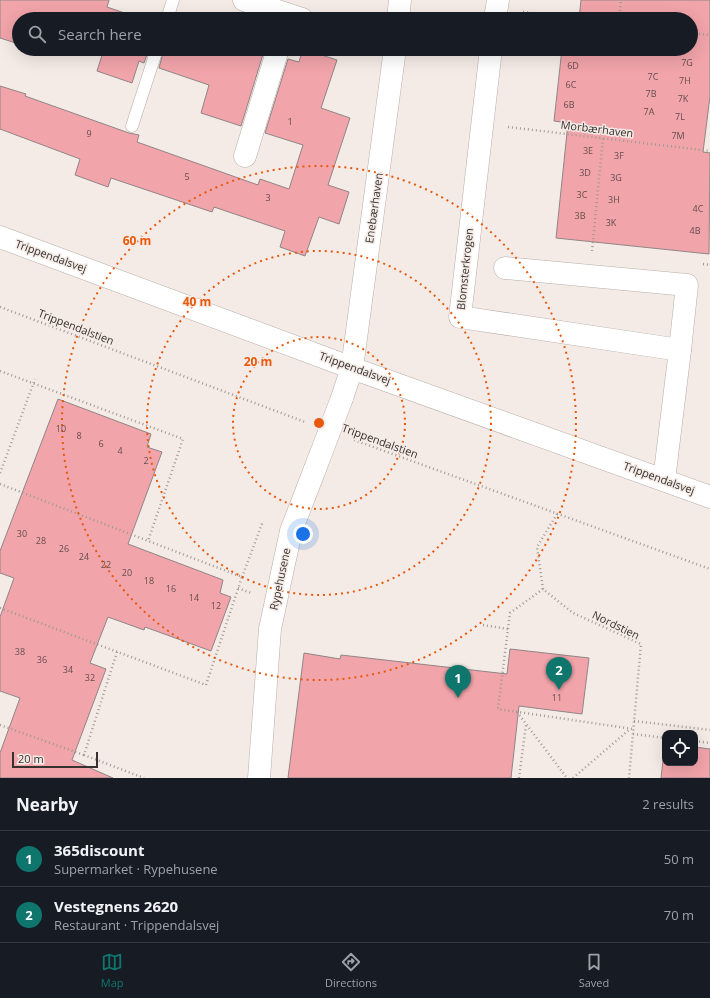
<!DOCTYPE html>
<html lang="en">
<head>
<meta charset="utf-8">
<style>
	body { margin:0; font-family:"Open Sans",sans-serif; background:#20242c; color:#f1f3f6 }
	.controls { position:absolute; right:12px; bottom:12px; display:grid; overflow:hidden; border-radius:8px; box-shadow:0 4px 16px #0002 }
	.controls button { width:36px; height:36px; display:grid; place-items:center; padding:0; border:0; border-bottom:1px solid #363941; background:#171b24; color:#f1f3f6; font:20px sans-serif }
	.scale { position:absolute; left:12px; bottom:10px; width:86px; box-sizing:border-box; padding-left:4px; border:2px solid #353230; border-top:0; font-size:11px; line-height:14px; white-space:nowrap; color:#353230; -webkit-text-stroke:3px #f5ebe6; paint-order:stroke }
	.you { position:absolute; left:303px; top:534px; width:14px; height:14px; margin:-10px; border:3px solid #fff; border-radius:50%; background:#1a73e8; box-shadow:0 0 0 6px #1a73e833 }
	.badge { display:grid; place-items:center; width:26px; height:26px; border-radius:50%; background:#0f766e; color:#fff; font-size:13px; font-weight:700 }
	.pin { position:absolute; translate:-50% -33px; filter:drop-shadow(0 1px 2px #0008) }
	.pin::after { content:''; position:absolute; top:21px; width:14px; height:12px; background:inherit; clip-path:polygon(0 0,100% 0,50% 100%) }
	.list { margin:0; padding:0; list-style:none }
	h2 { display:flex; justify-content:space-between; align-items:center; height:52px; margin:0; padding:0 16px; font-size:17px }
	h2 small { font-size:13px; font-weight:400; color:#9ea1a6 }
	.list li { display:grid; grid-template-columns:26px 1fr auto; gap:12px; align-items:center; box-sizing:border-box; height:56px; padding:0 16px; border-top:1px solid #363941 }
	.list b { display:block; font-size:15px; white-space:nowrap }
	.list p { margin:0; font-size:13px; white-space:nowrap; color:#9ea1a6 }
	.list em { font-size:13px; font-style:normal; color:#9ea1a6 }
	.icon { flex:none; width:22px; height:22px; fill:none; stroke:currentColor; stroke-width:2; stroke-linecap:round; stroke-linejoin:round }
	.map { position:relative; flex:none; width:710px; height:778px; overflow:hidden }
	.search { position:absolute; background:#171b24; box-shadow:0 4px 16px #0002; left:12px; right:12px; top:12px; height:44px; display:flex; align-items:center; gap:10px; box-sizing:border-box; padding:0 14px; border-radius:22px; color:#9ea1a6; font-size:15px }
	.sheet { height:164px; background:#171b24 }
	nav { display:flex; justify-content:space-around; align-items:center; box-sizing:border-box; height:56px; border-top:1px solid #363941; background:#171b24; font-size:11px; color:#9ea1a6 }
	nav a { display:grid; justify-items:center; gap:2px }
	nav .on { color:#0f766e }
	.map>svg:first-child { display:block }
	.building { fill:#f1a4aa; stroke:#908586 }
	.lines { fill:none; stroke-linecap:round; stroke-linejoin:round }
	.service-casing { stroke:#b7ada9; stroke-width:13 }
	.minor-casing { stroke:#b7ada9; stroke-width:23 }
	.tertiary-casing { stroke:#b7ada9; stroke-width:23 }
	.path { stroke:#a09995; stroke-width:2.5; stroke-dasharray:1 3; stroke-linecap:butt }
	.service { stroke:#fff; stroke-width:12 }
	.minor { stroke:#fff; stroke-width:22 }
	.tertiary { stroke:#fff; stroke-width:22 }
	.minor-bridge-casing { stroke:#b7ada9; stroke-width:23; stroke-linecap:butt }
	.minor-bridge { stroke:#fff; stroke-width:22 }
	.ring { fill:none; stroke:#e8590c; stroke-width:2; stroke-dasharray:2 4 }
	.labels { text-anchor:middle; stroke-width:3; stroke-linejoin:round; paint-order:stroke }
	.number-label { font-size:9px; fill:#644e4e }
	.street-label { font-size:11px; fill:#353230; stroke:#f5ebe6 }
	.centre { fill:#e8590c; stroke:#f5ebe6; stroke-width:2 }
	.ring-label { font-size:12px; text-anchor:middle; font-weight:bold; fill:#e8590c; stroke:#f5ebe6; stroke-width:3; stroke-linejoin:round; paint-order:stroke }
</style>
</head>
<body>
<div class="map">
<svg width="710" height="778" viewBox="0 0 710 778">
	<rect width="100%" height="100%" fill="#f5ebe6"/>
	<!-- building -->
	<g class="building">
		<path d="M0 0H109L107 7 142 19H19V44L0 38Z"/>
		<path d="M581 0H710V96L703 152 710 153 709 254 556 238 568 123 554 121 562 49H691V19H579Z"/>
		<path d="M92 49H149L144 63 139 61 132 83 97 71 103 52Z"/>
		<path d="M164 49H257L264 51 241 126 201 113 209 85 159 68Z"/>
		<path d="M303 49 337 60 321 108 350 118 328 185 349 192 339 224 319 217 305 256 280 247 285 231 214 207 212 212 111 178 108 187 75 175 80 159 0 129V86L26 94 25 96 129 133 139 135 137 142 258 185 260 179 289 189 303 145 265 133 288 59 299 62Z"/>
		<path d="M58 399 151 434 147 447 162 452 128 544 223 580 220 593 231 597 211 651 145 627 144 630 108 617 90 663 106 669 72 760 113 778H0V753L20 698 0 691V617L14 578 0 573V551Z"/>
		<path d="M510 649 589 658 582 714 519 706 511 778H288L304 653 340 659 341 655 507 674Z"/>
		<path d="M665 743V763H695V747L710 749V778H661Z"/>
	</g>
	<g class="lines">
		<!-- service casing -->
		<g class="service-casing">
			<g id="service">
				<path d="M167 19 173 0"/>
				<path d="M132 126 157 49"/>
			</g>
		</g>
		<!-- minor casing -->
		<g class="minor-casing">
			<g id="minor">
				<path d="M244 0 302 19"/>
				<path d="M398 19 400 0"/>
				<path d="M495 19 498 0"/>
				<path d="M491 49 460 317 680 350 664 480"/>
				<path d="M245 156 278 49"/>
				<path d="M505 268 687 285 680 350"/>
				<path d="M342 398 352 368 395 49"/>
				<path d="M259 778 270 629 291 531 315 469"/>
			</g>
		</g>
		<!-- tertiary casing -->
		<g class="tertiary-casing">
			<path id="tertiary" d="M0 237 352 368 710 497"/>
		</g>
		<!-- path -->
		<g class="path">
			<path d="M523 12 578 19"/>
			<path d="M619 19 621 0"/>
			<path d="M691 33 710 35"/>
			<path d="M426 49 465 55"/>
			<path d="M508 127 710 151"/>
			<path d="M592 251 603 138"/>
			<path d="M703 264 710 265"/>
			<path d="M0 307 305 422"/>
			<path d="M0 371 183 439 148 541"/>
			<path d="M354 440 710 569"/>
			<path d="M0 473 35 379"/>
			<path d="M0 484 242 577 206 685 0 608"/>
			<path d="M557 514 537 547 543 589 573 613 641 644 629 778"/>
			<path d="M242 577 263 521"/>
			<path d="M238 588 251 593"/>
			<path d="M543 589 510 613 498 709 633 729"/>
			<path d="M483 625 508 629"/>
			<path d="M117 652 84 755 144 778"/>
			<path d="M517 712 567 778"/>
			<path d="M634 721 710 730"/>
			<path d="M0 725 84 755"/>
			<path d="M633 734 665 738"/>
			<path d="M695 741 710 743"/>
			<path d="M519 778 526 725"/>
			<path d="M573 778 630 729"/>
		</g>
		<!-- service -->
		<use href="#service" class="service"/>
		<!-- minor -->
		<use href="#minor" class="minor"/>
		<!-- tertiary -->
		<use href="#tertiary" class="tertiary"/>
		<!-- minor-bridge casing -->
		<g class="minor-bridge-casing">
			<path id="minor-bridge" d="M315 469 342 398"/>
		</g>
		<!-- minor-bridge -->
		<use href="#minor-bridge" class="minor-bridge"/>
	</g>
	<!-- distance rings -->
	<g class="ring">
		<circle cx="319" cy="423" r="86"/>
		<circle cx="319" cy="423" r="172"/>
		<circle cx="319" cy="423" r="257"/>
	</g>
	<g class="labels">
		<!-- number labels -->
		<g class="number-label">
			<text x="687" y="66">7G</text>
			<text x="573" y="69">6D</text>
			<text x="653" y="80">7C</text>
			<text x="685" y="84">7H</text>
			<text x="571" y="88">6C</text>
			<text x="651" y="97">7B</text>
			<text x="683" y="102">7K</text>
			<text x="569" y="108">6B</text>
			<text x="649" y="115">7A</text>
			<text x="680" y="120">7L</text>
			<text x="290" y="125">1</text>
			<text x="89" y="137">9</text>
			<text x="678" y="139">7M</text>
			<text x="588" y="154">3E</text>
			<text x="619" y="159">3F</text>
			<text x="585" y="176">3D</text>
			<text x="187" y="180">5</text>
			<text x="616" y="181">3G</text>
			<text x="582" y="198">3C</text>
			<text x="268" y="201">3</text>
			<text x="614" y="203">3H</text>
			<text x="698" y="212">4C</text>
			<text x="580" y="219">3B</text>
			<text x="611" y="226">3K</text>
			<text x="695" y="234">4B</text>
			<text x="61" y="432">10</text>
			<text x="79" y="439">8</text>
			<text x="101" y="447">6</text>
			<text x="120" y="454">4</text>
			<text x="146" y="464">2</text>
			<text x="22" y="537">30</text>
			<text x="41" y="544">28</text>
			<text x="64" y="552">26</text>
			<text x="84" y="560">24</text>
			<text x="106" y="568">22</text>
			<text x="127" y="576">20</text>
			<text x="149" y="584">18</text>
			<text x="171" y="592">16</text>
			<text x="194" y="601">14</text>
			<text x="216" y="609">12</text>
			<text x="20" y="655">38</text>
			<text x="42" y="663">36</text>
			<text x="68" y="673">34</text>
			<text x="90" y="681">32</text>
			<text x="557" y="701">11</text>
		</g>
		<!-- street labels -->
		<g class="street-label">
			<text transform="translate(597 129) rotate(7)" y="4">Morbærhaven</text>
			<text transform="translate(374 208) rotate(-82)" y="4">Enebærhaven</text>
			<text transform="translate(51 256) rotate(20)" y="4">Trippendalsvej</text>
			<text transform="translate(465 269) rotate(-84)" y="4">Blomsterkrogen</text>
			<text transform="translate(76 327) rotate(21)" y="4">Trippendalstien</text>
			<text transform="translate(355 368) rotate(20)" y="4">Trippendalsvej</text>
			<text transform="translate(380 441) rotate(20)" y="4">Trippendalstien</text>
			<text transform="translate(659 478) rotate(20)" y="4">Trippendalsvej</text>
			<text transform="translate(280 579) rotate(-78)" y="4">Rypehusene</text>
			<text transform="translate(616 625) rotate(26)" y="4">Nordstien</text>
		</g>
	</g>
	<circle cx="319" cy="423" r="6" class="centre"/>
	<g class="ring-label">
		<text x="137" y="245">60 m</text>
		<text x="197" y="306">40 m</text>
		<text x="258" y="366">20 m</text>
	</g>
</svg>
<div class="controls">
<button><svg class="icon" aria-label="locate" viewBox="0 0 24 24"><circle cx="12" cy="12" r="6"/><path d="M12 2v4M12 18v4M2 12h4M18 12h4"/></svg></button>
</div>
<div class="scale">20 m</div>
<div class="you"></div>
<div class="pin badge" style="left:458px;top:698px">1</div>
<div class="pin badge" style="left:559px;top:690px">2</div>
<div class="search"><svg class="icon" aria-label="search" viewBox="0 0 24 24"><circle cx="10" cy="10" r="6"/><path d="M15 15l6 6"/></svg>Search here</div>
</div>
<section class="sheet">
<h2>Nearby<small>2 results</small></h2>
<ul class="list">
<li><span class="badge">1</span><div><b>365discount</b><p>Supermarket · Rypehusene</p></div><em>50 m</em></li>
<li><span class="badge">2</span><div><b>Vestegnens 2620</b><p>Restaurant · Trippendalsvej</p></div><em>70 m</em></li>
</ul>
</section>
<nav>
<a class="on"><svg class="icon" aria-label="map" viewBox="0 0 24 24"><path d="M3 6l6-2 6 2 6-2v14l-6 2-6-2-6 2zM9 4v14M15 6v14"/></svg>Map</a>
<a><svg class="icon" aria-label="directions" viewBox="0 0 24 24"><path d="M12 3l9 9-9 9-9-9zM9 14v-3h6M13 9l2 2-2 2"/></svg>Directions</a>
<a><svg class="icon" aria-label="saved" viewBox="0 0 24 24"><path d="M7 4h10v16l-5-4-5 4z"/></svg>Saved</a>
</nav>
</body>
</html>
